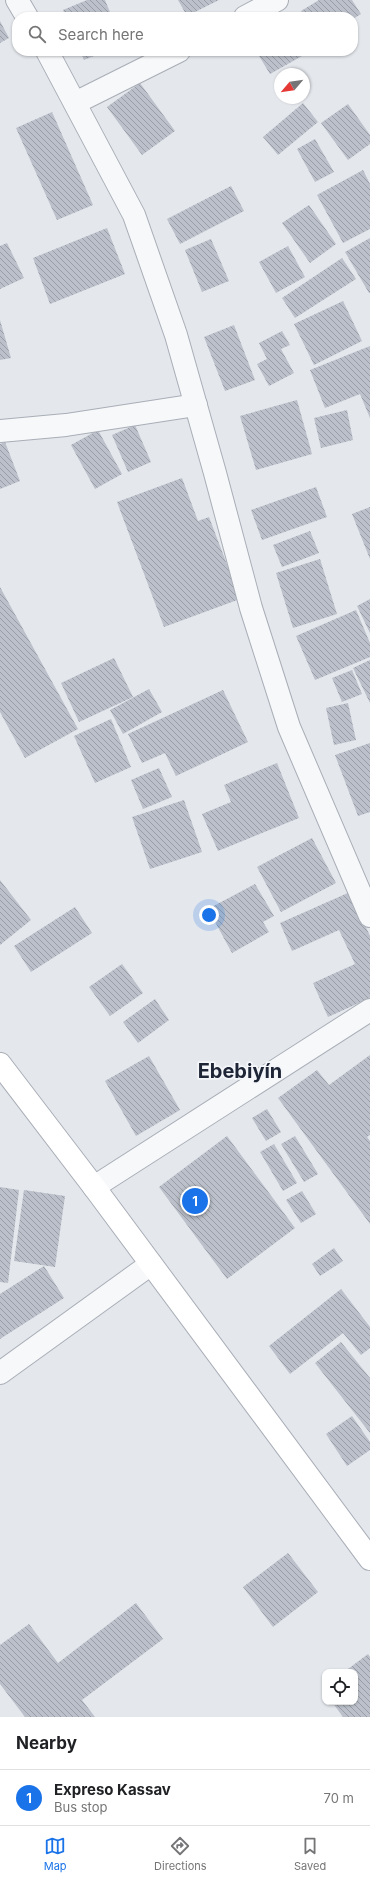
<!DOCTYPE html>
<html lang="en">
<head>
<meta charset="utf-8">
<style>
	body { margin:0; font-family:Inter,sans-serif; background:#f6f6f6; color:#202124 }
	.controls { position:absolute; right:12px; bottom:12px; display:grid; overflow:hidden; border-radius:8px; box-shadow:0 1px 3px #0004 }
	.controls button { width:36px; height:36px; display:grid; place-items:center; padding:0; border:0; border-bottom:1px solid #e0e0e0; background:#fff; color:#202124; font:20px sans-serif }
	.compass { position:absolute; left:274px; top:68px; width:36px; height:36px; border-radius:50%; background:#fff; box-shadow:0 1px 3px #0004; rotate:241deg }
	.you { position:absolute; left:209px; top:915px; width:14px; height:14px; margin:-10px; border:3px solid #fff; border-radius:50%; background:#1a73e8; box-shadow:0 0 0 6px #1a73e833 }
	.badge { display:grid; place-items:center; width:26px; height:26px; border-radius:50%; background:#1a73e8; color:#fff; font-size:13px; font-weight:700 }
	.pin { position:absolute; translate:-50% -50%; border:2px solid #fff; box-shadow:0 1px 4px #0006 }
	.list { margin:0; padding:0; list-style:none }
	h2 { display:flex; justify-content:space-between; align-items:center; height:52px; margin:0; padding:0 16px; font-size:17px }
	h2 small { font-size:13px; font-weight:400; color:#757577 }
	.list li { display:grid; grid-template-columns:26px 1fr auto; gap:12px; align-items:center; box-sizing:border-box; height:56px; padding:0 16px; border-top:1px solid #e0e0e0 }
	.list b { display:block; font-size:15px; white-space:nowrap }
	.list p { margin:0; font-size:13px; white-space:nowrap; color:#757577 }
	.list em { font-size:13px; font-style:normal; color:#757577 }
	.icon { flex:none; width:22px; height:22px; fill:none; stroke:currentColor; stroke-width:2; stroke-linecap:round; stroke-linejoin:round }
	.map { position:relative; flex:none; width:370px; height:1717px; overflow:hidden }
	.search { position:absolute; background:#fff; box-shadow:0 1px 3px #0004; left:12px; right:12px; top:12px; height:44px; display:flex; align-items:center; gap:10px; box-sizing:border-box; padding:0 14px; border-radius:16px; color:#757577; font-size:15px }
	.sheet { height:108px; background:#fff }
	nav { display:flex; justify-content:space-around; align-items:center; box-sizing:border-box; height:56px; border-top:1px solid #e0e0e0; background:#fff; font-size:11px; color:#757577 }
	nav a { display:grid; justify-items:center; gap:2px }
	nav .on { color:#1a73e8 }
	.map>svg:first-child { display:block }
	.building { fill:url(#building-back-hatch) }
	.lines { fill:none; stroke-linecap:round; stroke-linejoin:round }
	.street-casing { stroke:#a9aeb7; stroke-width:24 }
	.secondary-casing { stroke:#a9aeb7; stroke-width:24 }
	.street { stroke:#f7f8fa; stroke-width:22 }
	.secondary { stroke:#fff; stroke-width:22 }
	.labels { text-anchor:middle; stroke-width:3.5; stroke-linejoin:round; paint-order:stroke }
	.town-label { font-size:20px; font-weight:bold; fill:#1d2536; stroke:#f4f6f9 }
</style>
</head>
<body>
<div class="map">
<svg width="370" height="1717" viewBox="0 0 370 1717">
	<defs>
		<pattern id="building-back-hatch" width="6" height="6" patternUnits="userSpaceOnUse"><rect width="6" height="6" fill="#bbc0ca"/><path d="M-1 5l2 2M0 0l6 6M5-1l2 2" fill="none" stroke="#989da6"/></pattern>
	</defs>
	<rect width="100%" height="100%" fill="#e4e7ec"/>
	<!-- building -->
	<g class="building">
		<path d="M87 0H105L112 17H66L63 10Z"/>
		<path d="M178 0H219L187 16Z"/>
		<path d="M319 0H352L361 14 353 19V17H305L301 11Z"/>
		<path d="M0 21 9 38 0 43Z"/>
		<path d="M80 51H106L84 60Z"/>
		<path d="M256 51H311L270 74Z"/>
		<path d="M140 83 175 131 142 155 107 107Z"/>
		<path d="M303 103 318 122 278 155 263 137Z"/>
		<path d="M348 104 370 135V144L348 160 321 123Z"/>
		<path d="M52 112 93 205 57 220 16 128Z"/>
		<path d="M315 139 334 172 315 182 297 149Z"/>
		<path d="M363 170 370 184V229L343 243 317 195Z"/>
		<path d="M231 186 244 211 180 244 167 219Z"/>
		<path d="M309 205 336 244 310 263 282 223Z"/>
		<path d="M107 228 125 274 50 304 33 258Z"/>
		<path d="M370 238V293H369L345 252Z"/>
		<path d="M211 239 229 281 202 292 185 250Z"/>
		<path d="M7 243 24 278 0 289V246Z"/>
		<path d="M288 246 305 277 276 293 259 262Z"/>
		<path d="M342 258 356 279 295 318 282 298Z"/>
		<path d="M343 301 362 341 314 365 294 324Z"/>
		<path d="M0 320 11 358 0 360Z"/>
		<path d="M234 325 255 380 225 391 204 337Z"/>
		<path d="M282 331 290 345 281 349 294 373 269 386 257 364 267 359 259 343Z"/>
		<path d="M370 346V418L360 394 325 408 310 370Z"/>
		<path d="M297 400 312 454 256 470 240 416Z"/>
		<path d="M347 410 353 440 321 448 314 418Z"/>
		<path d="M135 425 151 462 128 472 112 435Z"/>
		<path d="M98 430 122 474 95 489 71 445Z"/>
		<path d="M5 442 20 481 0 489V444Z"/>
		<path d="M182 478 198 521 209 517 240 599 164 627 117 502Z"/>
		<path d="M316 487 327 517 262 540 251 510Z"/>
		<path d="M370 507V559L352 514Z"/>
		<path d="M310 531 319 553 282 567 273 545Z"/>
		<path d="M320 559 337 614 293 628 276 573Z"/>
		<path d="M0 587 78 729 25 758 0 712Z"/>
		<path d="M370 599V633L357 606Z"/>
		<path d="M356 610 370 643V657L315 680 296 636Z"/>
		<path d="M114 658 133 697 79 722 61 683Z"/>
		<path d="M370 660V703L353 668Z"/>
		<path d="M352 670 362 694 342 702 332 678Z"/>
		<path d="M149 689 162 712 123 734 110 710Z"/>
		<path d="M223 690 248 742 176 776 165 753 142 763 128 734Z"/>
		<path d="M348 703 356 740 334 745 326 708Z"/>
		<path d="M111 719 131 767 95 783 74 736Z"/>
		<path d="M370 743V812L358 816 335 755Z"/>
		<path d="M277 763 299 818 218 851 202 814 231 802 224 785Z"/>
		<path d="M159 768 172 797 143 809 131 780Z"/>
		<path d="M184 800 202 852 150 869 132 817Z"/>
		<path d="M312 838 336 883 281 912 257 867Z"/>
		<path d="M0 880 31 920 0 945Z"/>
		<path d="M255 884 274 916 263 922 269 932 232 953 208 909Z"/>
		<path d="M350 892 370 936V998L328 1017 313 983 355 964 339 930 292 951 280 923Z"/>
		<path d="M75 907 92 933 31 972 14 946Z"/>
		<path d="M122 964 143 993 110 1016 89 987Z"/>
		<path d="M155 999 169 1020 138 1043 123 1022Z"/>
		<path d="M370 1055V1135L367 1137 370 1141V1224L278 1098 317 1070 329 1085Z"/>
		<path d="M149 1056 180 1110 136 1136 105 1081Z"/>
		<path d="M267 1109 281 1132 266 1141 252 1118Z"/>
		<path d="M227 1136 295 1228 227 1279 159 1187Z"/>
		<path d="M295 1136 318 1174 304 1182 281 1144Z"/>
		<path d="M274 1144 297 1183 283 1191 260 1152Z"/>
		<path d="M0 1187 19 1190 8 1283 0 1282Z"/>
		<path d="M24 1190 65 1196 55 1267 14 1261Z"/>
		<path d="M302 1191 316 1214 301 1223 286 1200Z"/>
		<path d="M334 1248 343 1261 320 1276 312 1264Z"/>
		<path d="M44 1266 64 1298 0 1339V1294Z"/>
		<path d="M341 1289 370 1327V1348L361 1355 343 1333 290 1374 269 1346Z"/>
		<path d="M341 1342 370 1378V1433L315 1363Z"/>
		<path d="M352 1416 370 1442V1450L347 1466 326 1434Z"/>
		<path d="M288 1553 318 1592 273 1627 243 1587Z"/>
		<path d="M136 1603 163 1639 82 1700 95 1717H25L0 1684V1645L29 1624 58 1663Z"/>
		<path d="M368 1654 370 1657V1717H343L332 1702H355V1672H344Z"/>
	</g>
	<g class="lines">
		<!-- street casing -->
		<g class="street-casing">
			<g id="street">
				<path d="M17 0 27 17"/>
				<path d="M245 17 277 0"/>
				<path d="M47 51 134 215 176 335 215 473 251 608 289 727 370 916"/>
				<path d="M75 103 179 51"/>
				<path d="M0 431 66 425 196 405"/>
				<path d="M94 1187 370 1010"/>
				<path d="M0 1373 151 1264"/>
			</g>
		</g>
		<!-- secondary casing -->
		<g class="secondary-casing">
			<path id="secondary" d="M0 1064 94 1187 370 1559"/>
		</g>
		<!-- street -->
		<use href="#street" class="street"/>
		<!-- secondary -->
		<use href="#secondary" class="secondary"/>
	</g>
	<g class="labels">
		<!-- town labels -->
		<g class="town-label">
			<text x="240" y="1078">Ebebiyín</text>
		</g>
	</g>
</svg>
<div class="controls">
<button><svg class="icon" aria-label="locate" viewBox="0 0 24 24"><circle cx="12" cy="12" r="6"/><path d="M12 2v4M12 18v4M2 12h4M18 12h4"/></svg></button>
</div>
<svg class="compass" viewBox="-18 -18 36 36"><path d="M0-13l5 13h-10z" fill="#e53935"/><path d="M0 13l5-13h-10z" fill="#757577"/></svg>
<div class="you"></div>
<div class="pin badge" style="left:195px;top:1201px">1</div>
<div class="search"><svg class="icon" aria-label="search" viewBox="0 0 24 24"><circle cx="10" cy="10" r="6"/><path d="M15 15l6 6"/></svg>Search here</div>
</div>
<section class="sheet">
<h2>Nearby<small></small></h2>
<ul class="list">
<li><span class="badge">1</span><div><b>Expreso Kassav</b><p>Bus stop</p></div><em>70 m</em></li>
</ul>
</section>
<nav>
<a class="on"><svg class="icon" aria-label="map" viewBox="0 0 24 24"><path d="M3 6l6-2 6 2 6-2v14l-6 2-6-2-6 2zM9 4v14M15 6v14"/></svg>Map</a>
<a><svg class="icon" aria-label="directions" viewBox="0 0 24 24"><path d="M12 3l9 9-9 9-9-9zM9 14v-3h6M13 9l2 2-2 2"/></svg>Directions</a>
<a><svg class="icon" aria-label="saved" viewBox="0 0 24 24"><path d="M7 4h10v16l-5-4-5 4z"/></svg>Saved</a>
</nav>
</body>
</html>
